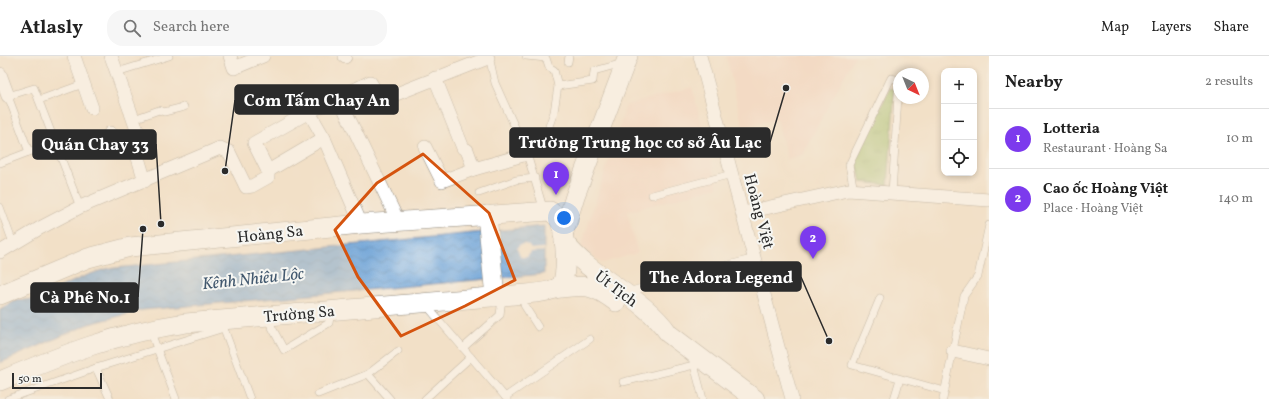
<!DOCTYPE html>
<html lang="en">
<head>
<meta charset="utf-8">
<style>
	body { margin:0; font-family:Vollkorn,serif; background:#f6f6f6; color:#222 }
	.controls { position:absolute; right:12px; top:12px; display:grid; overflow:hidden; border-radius:8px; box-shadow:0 2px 6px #0003 }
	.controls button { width:36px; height:36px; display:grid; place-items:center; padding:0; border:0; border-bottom:1px solid #e0e0e0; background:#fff; color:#222; font:20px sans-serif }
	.compass { position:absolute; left:893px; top:12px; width:36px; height:36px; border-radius:50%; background:#fff; box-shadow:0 2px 6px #0003; rotate:137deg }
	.scale { position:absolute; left:12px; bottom:10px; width:90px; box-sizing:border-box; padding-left:4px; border:2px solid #2b2b2b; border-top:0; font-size:11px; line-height:14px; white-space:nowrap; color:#2b2b2b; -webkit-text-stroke:3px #f6f6f2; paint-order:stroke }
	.you { position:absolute; left:564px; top:162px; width:14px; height:14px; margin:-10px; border:3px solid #fff; border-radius:50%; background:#1a73e8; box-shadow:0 0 0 6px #1a73e833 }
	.badge { display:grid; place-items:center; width:26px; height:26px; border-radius:50%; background:#7c3aed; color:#fff; font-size:13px; font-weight:700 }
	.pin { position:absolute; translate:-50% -33px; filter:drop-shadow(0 1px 2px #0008) }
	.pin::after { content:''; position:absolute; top:21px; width:14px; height:12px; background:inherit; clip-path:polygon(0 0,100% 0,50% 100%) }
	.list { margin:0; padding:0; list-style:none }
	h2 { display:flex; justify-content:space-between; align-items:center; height:52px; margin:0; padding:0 16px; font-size:17px }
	h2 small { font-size:13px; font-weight:400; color:#767676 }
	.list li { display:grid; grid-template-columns:26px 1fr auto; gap:12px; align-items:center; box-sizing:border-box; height:60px; padding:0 16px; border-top:1px solid #e0e0e0 }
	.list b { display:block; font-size:15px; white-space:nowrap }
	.list p { margin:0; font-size:13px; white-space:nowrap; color:#767676 }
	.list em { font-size:13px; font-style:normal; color:#767676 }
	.icon { flex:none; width:22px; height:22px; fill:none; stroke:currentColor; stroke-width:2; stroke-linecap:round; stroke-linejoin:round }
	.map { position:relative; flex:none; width:989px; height:343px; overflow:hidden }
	header { display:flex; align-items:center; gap:24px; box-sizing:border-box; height:56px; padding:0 20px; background:#fff; border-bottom:1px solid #e0e0e0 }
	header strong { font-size:19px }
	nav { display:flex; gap:22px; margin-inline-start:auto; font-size:14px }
	.search { width:280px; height:36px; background:#f6f6f6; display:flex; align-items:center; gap:10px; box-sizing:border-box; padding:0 14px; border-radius:16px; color:#767676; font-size:15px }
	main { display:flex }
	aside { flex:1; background:#fff }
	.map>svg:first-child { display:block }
	.built { fill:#f4d3c0 }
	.grass { fill:url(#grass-tufts); stroke:#64754a }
	.water { fill:url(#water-waves); stroke:#4a6580 }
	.pier { fill:#f2e0c7 }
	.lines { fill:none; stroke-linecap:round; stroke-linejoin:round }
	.lane-casing { stroke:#8e8679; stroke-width:8 }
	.street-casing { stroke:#8e8679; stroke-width:14 }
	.secondary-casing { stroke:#8e8679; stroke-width:20 }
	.lane { stroke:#fff; stroke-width:7 }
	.street { stroke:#fff; stroke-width:13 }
	.secondary { stroke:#fff; stroke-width:19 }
	.marked { fill:none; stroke:#d5540f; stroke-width:3; stroke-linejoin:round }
	.labels { text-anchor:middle; stroke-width:4; stroke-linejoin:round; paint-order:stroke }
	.street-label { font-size:16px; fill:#2b2b2b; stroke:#f6f6f2 }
	.water-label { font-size:17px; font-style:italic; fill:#43596f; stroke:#f6f6f2 }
	.leader { fill:none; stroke:#2b2b2b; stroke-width:1.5 }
	.callout-dot { fill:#2b2b2b; stroke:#f6f6f2; stroke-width:1.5 }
	.callout { fill:#2b2b2b; stroke:#2b2b2b; stroke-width:1.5 }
	.callout-label { font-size:17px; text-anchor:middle; font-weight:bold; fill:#fff }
</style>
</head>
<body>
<header>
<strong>Atlasly</strong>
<div class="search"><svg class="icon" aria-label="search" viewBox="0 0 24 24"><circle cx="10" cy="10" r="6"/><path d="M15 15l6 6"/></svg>Search here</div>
<nav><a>Map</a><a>Layers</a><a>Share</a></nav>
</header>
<main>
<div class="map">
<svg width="989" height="343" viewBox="0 0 989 343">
	<defs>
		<pattern id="grass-tufts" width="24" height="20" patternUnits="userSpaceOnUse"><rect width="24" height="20" fill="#9dbf69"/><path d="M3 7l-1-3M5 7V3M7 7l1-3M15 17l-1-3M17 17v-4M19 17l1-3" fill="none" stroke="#809b57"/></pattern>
		<pattern id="water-waves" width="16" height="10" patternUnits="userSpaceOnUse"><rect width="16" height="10" fill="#689fd5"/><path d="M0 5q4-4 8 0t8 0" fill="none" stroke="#5682ad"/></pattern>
	</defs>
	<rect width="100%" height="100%" fill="#f6f6f2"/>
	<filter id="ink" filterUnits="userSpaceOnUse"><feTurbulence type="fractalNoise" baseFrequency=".025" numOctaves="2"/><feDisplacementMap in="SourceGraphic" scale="8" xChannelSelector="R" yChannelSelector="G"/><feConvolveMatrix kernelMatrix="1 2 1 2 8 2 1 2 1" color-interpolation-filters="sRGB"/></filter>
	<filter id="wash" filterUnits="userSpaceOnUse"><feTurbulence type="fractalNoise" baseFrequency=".012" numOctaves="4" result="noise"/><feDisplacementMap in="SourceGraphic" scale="16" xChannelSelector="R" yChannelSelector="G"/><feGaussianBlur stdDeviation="0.9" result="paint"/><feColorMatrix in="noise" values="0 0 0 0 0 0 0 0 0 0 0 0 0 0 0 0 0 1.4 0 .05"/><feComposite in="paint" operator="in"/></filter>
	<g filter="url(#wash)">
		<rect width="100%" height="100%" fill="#f2e0c7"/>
		<!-- built -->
		<g class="built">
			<path d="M726 0H855L802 99 787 103 777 63 743 71Z"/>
			<path d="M692 31 718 131 627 156 638 197 602 207 581 191 626 49Z"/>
		</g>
		<!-- grass -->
		<path class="grass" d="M890 32 895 33 888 129 861 126 856 104Z"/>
		<!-- water -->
		<path class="water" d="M544 170V218L143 254 89 268 0 307V254L15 245 34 243 85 220 105 213Z"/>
		<!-- pier -->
		<path class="pier" d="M524 188 528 189 531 193 544 192V195L531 196 527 201H521L517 193 519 189Z"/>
	</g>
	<g filter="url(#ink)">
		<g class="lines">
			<!-- lane casing -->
			<g class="lane-casing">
				<g id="lane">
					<path d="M489 0 495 27 527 98 544 155"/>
					<path d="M526 0 546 2 549 11 554 14 558 30 554 56 549 70 551 87 527 98"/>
					<path d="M568 6 569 0"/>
					<path d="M117 16 169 0"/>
					<path d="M558 30 593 25 594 15 623 7"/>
					<path d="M39 44 83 28"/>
					<path d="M134 63 159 54 164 56 184 51"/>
					<path d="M29 96 8 40 34 32 80 151"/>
					<path d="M0 107 55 86"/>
					<path d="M854 135 849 109 891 22 899 24 892 137"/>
					<path d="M479 137 516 124 535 122"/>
					<path d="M652 139 732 118"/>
					<path d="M0 151 13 187"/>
					<path d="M627 236 755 202"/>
					<path d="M523 238 524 249 538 271"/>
					<path d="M880 242 852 309 945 335"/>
					<path d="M426 249 507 343"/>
					<path d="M267 262 284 294 329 267 331 256"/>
					<path d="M223 270 250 343"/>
					<path d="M150 274 176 343"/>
					<path d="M463 292 500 259 502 242"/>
					<path d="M693 305 703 343"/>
					<path d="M96 312 110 343"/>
					<path d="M368 318 398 295"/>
					<path d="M623 326 694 309"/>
					<path d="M318 338 368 318 390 343"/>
					<path d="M505 341 590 283"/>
					<path d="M8 343 96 312 224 272"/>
					<path d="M425 343 471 301"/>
					<path d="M894 343 900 323"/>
					<path d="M943 343 964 240 978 220 989 169"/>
				</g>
			</g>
			<!-- street casing -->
			<g class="street-casing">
				<g id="street">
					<path d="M74 0 92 52"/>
					<path d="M111 0 137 74 135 92 145 125"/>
					<path d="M230 0 234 12 263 0"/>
					<path d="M345 0V1"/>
					<path d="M700 0 792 343"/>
					<path d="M0 18 8 40"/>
					<path d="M435 22 463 92 467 94 474 113"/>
					<path d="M339 42 398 165"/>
					<path d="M309 56 324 82 361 168"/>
					<path d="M110 77 117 94 131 89 135 92"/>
					<path d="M324 82 268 115 254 87 309 56 370 26 381 44 488 2"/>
					<path d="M425 91 442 125 474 113 527 98"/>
					<path d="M743 157 848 134 989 144"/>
					<path d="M0 196 40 172 80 151 220 92 229 96 246 131 252 130 268 121V115"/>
					<path d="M953 295 989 303"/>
				</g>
			</g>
			<!-- secondary casing -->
			<g class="secondary-casing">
				<g id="secondary">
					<path d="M487 159 495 241"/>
					<path d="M563 179 575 140 628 0"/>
					<path d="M564 186C593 223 643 240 669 278L755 343"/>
					<path d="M554 233C585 229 591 227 616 246"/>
					<path d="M0 239 88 202 130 191 361 168 550 155C554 158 558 161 560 166 565 177 569 221 560 230 552 237 525 238 514 239L186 267C117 277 64 298 0 325"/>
				</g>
			</g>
			<!-- lane -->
			<use href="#lane" class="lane"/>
			<!-- street -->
			<use href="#street" class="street"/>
			<!-- secondary -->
			<use href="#secondary" class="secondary"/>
		</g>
	</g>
	<!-- marked area -->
	<path d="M0 0H989V343H0ZM423 98 489 157 515 224 465 250 401 280 358 221 335 174 377 127Z" fill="#f2e0c7" fill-opacity=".55" fill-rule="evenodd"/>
	<path class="marked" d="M423 98 489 157 515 224 465 250 401 280 358 221 335 174 377 127Z"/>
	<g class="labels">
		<!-- street labels -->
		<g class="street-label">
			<text transform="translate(760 155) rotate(75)" y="6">Hoàng Việt</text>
			<text transform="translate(270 177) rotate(-6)" y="6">Hoàng Sa</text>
			<text transform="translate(617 232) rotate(37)" y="6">Út Tịch</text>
			<text transform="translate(299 257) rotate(-5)" y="6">Trường Sa</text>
		</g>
		<!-- water labels -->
		<g class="water-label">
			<text transform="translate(253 222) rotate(-6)" y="6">Kênh Nhiêu Lộc</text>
		</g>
	</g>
	<!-- callouts -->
	<path class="leader" d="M225 115L235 44M786 32L770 86M161 168L156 88M829 285L801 221M143 173L138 241"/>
	<g class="callout-dot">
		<circle cx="225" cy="115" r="4"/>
		<circle cx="786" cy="32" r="4"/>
		<circle cx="161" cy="168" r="4"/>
		<circle cx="829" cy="285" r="4"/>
		<circle cx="143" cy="173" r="4"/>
	</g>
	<g class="callout">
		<rect x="235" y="29" width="163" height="29" rx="4"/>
		<rect x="510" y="72" width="260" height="29" rx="4"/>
		<rect x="33" y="74" width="123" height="29" rx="4"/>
		<rect x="641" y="206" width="160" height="29" rx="4"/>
		<rect x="31" y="227" width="107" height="29" rx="4"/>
	</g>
	<g class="callout-label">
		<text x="317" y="50">Cơm Tấm Chay An</text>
		<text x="640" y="92">Trường Trung học cơ sở Âu Lạc</text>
		<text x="95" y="94">Quán Chay 33</text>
		<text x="721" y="227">The Adora Legend</text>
		<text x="85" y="247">Cà Phê No.1</text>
	</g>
</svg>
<div class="controls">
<button>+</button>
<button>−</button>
<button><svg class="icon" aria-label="locate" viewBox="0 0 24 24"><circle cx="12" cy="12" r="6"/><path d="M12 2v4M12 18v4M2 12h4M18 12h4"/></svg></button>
</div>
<svg class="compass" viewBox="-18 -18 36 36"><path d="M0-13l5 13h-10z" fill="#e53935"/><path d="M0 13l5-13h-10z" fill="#767676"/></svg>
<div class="scale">50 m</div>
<div class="you"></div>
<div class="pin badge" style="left:556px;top:139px">1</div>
<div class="pin badge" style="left:813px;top:203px">2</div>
</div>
<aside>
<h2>Nearby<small>2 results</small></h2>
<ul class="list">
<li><span class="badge">1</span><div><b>Lotteria</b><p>Restaurant · Hoàng Sa</p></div><em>10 m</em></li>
<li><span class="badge">2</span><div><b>Cao ốc Hoàng Việt</b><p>Place · Hoàng Việt</p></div><em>140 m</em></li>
</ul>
</aside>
</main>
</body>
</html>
